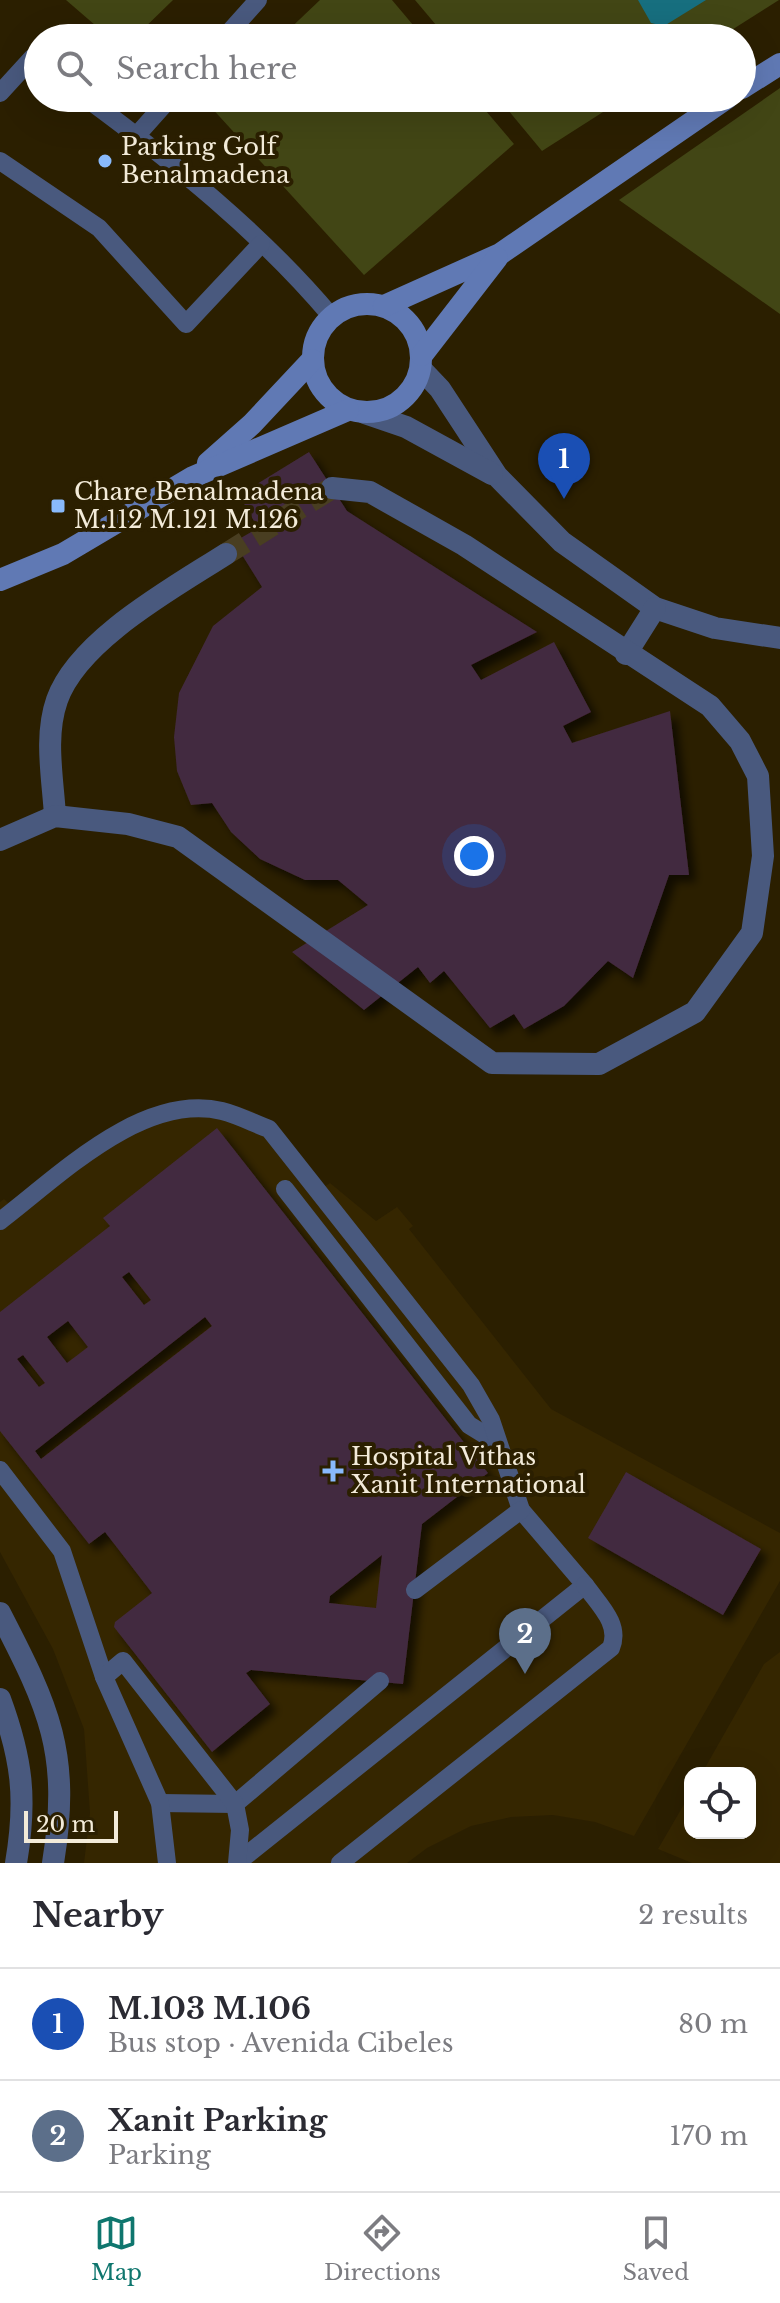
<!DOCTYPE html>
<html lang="en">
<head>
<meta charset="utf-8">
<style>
	body { margin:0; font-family:"Libre Baskerville",serif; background:#f7f7f7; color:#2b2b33 }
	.controls { position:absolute; right:24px; bottom:24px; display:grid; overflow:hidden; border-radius:16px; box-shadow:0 8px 32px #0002 }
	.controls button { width:72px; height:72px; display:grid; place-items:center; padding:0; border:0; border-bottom:2px solid #e1e1e2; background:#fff; color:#2b2b33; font:40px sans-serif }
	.scale { position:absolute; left:24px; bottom:20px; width:94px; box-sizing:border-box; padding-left:8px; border:4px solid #f3ebd9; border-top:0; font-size:22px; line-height:28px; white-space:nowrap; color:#f3ebd9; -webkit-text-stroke:6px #2b1f00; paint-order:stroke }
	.you { position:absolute; left:474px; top:856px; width:28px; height:28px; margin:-20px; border:6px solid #fff; border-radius:50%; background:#1a73e8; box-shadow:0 0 0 12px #1a73e833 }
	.badge { display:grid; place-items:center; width:52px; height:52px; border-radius:50%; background:#0f766e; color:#fff; font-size:26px; font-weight:700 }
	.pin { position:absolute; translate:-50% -66px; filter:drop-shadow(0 2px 4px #0008) }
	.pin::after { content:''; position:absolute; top:42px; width:28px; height:24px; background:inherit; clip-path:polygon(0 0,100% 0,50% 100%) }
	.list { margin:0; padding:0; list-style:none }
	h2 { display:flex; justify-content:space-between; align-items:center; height:104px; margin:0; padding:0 32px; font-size:34px }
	h2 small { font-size:26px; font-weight:400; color:#7c7c81 }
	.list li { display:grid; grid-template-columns:52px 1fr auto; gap:24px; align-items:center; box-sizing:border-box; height:112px; padding:0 32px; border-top:2px solid #e1e1e2 }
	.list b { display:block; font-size:30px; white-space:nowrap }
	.list p { margin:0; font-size:26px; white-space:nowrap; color:#7c7c81 }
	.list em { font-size:26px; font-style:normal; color:#7c7c81 }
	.icon { flex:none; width:44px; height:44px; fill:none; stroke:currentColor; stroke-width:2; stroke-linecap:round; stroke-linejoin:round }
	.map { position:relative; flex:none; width:780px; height:1863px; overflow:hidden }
	.search { position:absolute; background:#fff; box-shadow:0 8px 32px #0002; left:24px; right:24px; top:24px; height:88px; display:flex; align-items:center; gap:20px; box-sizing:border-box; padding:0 28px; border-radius:44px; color:#7c7c81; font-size:30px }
	.sheet { height:328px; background:#fff }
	nav { display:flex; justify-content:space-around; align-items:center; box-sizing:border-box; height:112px; border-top:2px solid #e1e1e2; background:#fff; font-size:22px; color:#7c7c81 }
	nav a { display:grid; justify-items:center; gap:4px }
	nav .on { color:#0f766e }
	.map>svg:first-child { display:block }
	.built { fill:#352600 }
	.green { fill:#424615 }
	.water { fill:#176f7f }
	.building { fill:#432a3f; fill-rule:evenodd; filter:url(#shadow) }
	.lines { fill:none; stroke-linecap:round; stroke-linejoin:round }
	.minor-tunnel { stroke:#493e21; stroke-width:22; stroke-dasharray:22 11; stroke-linecap:butt }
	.service { stroke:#49597e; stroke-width:18 }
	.minor { stroke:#49597e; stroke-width:22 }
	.secondary { stroke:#6079b4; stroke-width:22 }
	.poi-dot { fill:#89bafc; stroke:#2b1f00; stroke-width:3 }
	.labels { text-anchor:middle; stroke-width:8; stroke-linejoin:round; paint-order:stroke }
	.poi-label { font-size:24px; fill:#f3ebd9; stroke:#2b1f00; text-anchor:start }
</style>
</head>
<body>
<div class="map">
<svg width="780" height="1863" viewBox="0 0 780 1863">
	<defs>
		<filter id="shadow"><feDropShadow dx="7" dy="7" stdDeviation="4" flood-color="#0009"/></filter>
	</defs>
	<rect width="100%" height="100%" fill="#2b1f00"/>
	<!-- built -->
	<g class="built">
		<path d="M187 1100 222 1102 252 1111 282 1131 324 1187 330 1183 376 1221 397 1207 413 1226 409 1229 551 1409 780 1533V1581L634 1836 595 1822 553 1815 511 1817 471 1826 427 1848 407 1863H84L90 1813 84 1729 53 1649 0 1552V1202L4 1199 8 1203 96 1139 145 1110Z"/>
		<path d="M780 1652V1863H692L658 1849 690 1794V1833H750V1773H702L764 1664Z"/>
	</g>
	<!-- green -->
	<g class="green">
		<path d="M66 0H173L134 38H110Z"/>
		<path d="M320 0H392L424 38H280Z"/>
		<path d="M415 0H779L719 38H447Z"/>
		<path d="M780 88V314L619 200Z"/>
		<path d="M216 98H475L514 144 364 275 209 105Z"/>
		<path d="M498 98H625L542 151Z"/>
	</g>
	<!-- water -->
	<path class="water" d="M638 0H706L664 26 651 23Z"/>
	<!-- building -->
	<g class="building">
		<path d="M309 452 347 511 537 632 471 665 481 680 554 642 591 712 563 726 572 743 670 711 689 875H669L633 978 608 961 564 1006 524 1029 514 1014 490 1028 444 971 430 983 418 967 364 1010 292 952 368 905 338 880H305L260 859 231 832 212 803 191 805 177 771 174 737 179 693 213 626 262 587 234 542 258 528 239 495Z"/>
		<path d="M217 1128 488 1473 422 1524 403 1684 251 1670 246 1673 270 1704 212 1752 114 1627 115 1622 152 1593 105 1532 89 1544 0 1431V1312L110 1226 103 1218ZM129 1272 151 1300 144 1305 122 1277ZM205 1317 212 1326 41 1459 35 1451ZM68 1321 88 1347 67 1363 47 1337ZM23 1355 45 1383 39 1387 17 1359ZM382 1555 376 1608 329 1603 330 1596Z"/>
		<path d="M626 1472 761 1549 723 1615 588 1538Z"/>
	</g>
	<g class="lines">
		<!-- minor-tunnel -->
		<path class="minor-tunnel" d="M226 554 332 488"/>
		<!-- service -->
		<g class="service">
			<path d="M224 38 258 0"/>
			<path d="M0 93 32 58 38 63"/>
			<path d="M86 98C173 162 262 234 331 316"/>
			<path d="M137 135 170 98"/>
			<path d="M0 161 99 228 186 324 261 244"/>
			<path d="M285 1189 469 1425 495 1441"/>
			<path d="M0 1221C58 1177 142 1092 222 1111 238 1115 253 1123 269 1129L471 1385 491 1420 521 1510 585 1585 238 1862"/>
			<path d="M0 1470 62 1551 104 1677"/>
			<path d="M415 1590 521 1510"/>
			<path d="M160 1803 235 1804 380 1681"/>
			<path d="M167 1863 160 1803 104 1677 123 1661 235 1804 240 1830 237 1863"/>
			<path d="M340 1863 611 1648C621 1624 599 1605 585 1585"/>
		</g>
		<!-- minor -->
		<g class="minor">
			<path d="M421 369 440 389 497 476 562 542 655 608 715 628 780 638"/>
			<path d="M365 413 406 427 492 474"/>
			<path d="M626 654 655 608"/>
			<path d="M55 816C53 779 44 737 57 700 78 640 173 588 226 554"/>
			<path d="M0 840 55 816 128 824 178 837 492 1063 599 1064 695 1012 752 933 763 856 758 776 740 741 710 706 464 545 370 492 332 488"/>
			<path d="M0 1613C49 1708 71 1753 53 1863"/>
			<path d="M0 1699C22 1759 27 1799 16 1863"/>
		</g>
		<!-- secondary -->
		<g class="secondary">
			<path d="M742 88 780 64"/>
			<circle cx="367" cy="358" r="54"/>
			<path d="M384 306 500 254 727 98"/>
			<path d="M422 355 497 258"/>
			<path d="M208 463 252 424 312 360"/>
			<path d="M0 580 63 554 193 477 348 410"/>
		</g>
	</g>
	<!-- markers -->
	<g class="poi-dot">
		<circle cx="105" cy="161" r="8"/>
		<rect x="50" y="498" width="16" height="16" rx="4"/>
		<path d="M329 1459h8v8h8v8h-8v8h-8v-8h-8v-8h8z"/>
	</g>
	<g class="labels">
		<!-- poi labels -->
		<g class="poi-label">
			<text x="121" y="155">Parking Golf<tspan x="121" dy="28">Benalmadena</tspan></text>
			<text x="74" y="500">Chare Benalmadena<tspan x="74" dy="28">M.112 M.121 M.126</tspan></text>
			<text x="351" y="1465">Hospital Vithas<tspan x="351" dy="28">Xanit International</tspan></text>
		</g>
	</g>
</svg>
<div class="controls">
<button><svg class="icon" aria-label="locate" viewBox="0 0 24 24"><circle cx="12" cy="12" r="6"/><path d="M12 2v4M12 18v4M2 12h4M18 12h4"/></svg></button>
</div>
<div class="scale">20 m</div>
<div class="you"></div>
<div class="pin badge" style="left:564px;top:499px;background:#1a4fb4">1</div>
<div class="pin badge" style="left:525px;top:1674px;background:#5c6f8a">2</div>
<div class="search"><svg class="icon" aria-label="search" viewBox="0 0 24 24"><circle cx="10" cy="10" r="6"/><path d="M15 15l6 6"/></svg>Search here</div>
</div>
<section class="sheet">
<h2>Nearby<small>2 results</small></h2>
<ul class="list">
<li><span class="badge" style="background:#1a4fb4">1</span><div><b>M.103 M.106</b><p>Bus stop · Avenida Cibeles</p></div><em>80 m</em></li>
<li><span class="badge" style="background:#5c6f8a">2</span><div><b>Xanit Parking</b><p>Parking</p></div><em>170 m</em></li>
</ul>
</section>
<nav>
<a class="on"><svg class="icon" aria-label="map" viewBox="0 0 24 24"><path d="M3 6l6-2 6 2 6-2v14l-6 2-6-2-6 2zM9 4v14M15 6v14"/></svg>Map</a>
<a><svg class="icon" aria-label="directions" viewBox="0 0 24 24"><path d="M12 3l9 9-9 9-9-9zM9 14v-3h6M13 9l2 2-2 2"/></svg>Directions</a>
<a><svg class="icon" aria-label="saved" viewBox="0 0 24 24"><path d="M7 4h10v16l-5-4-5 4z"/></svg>Saved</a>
</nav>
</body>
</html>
